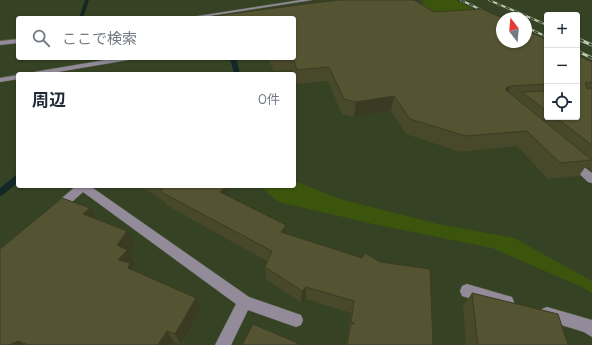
<!DOCTYPE html>
<html lang="ja">
<head>
<meta charset="utf-8">
<style>
	body { margin:0; font-family:"DM Sans","Noto Sans JP",sans-serif; background:#f6f6f7; color:#1f2937 }
	.controls { position:absolute; right:12px; top:12px; display:grid; overflow:hidden; border-radius:4px; box-shadow:0 1px 3px #0004 }
	.controls button { width:36px; height:36px; display:grid; place-items:center; padding:0; border:0; border-bottom:1px solid #e0e1e3; background:#fff; color:#1f2937; font:20px sans-serif }
	.compass { position:absolute; left:496px; top:12px; width:36px; height:36px; border-radius:50%; background:#fff; box-shadow:0 1px 3px #0004; rotate:344deg }
	.list { margin:0; padding:0; list-style:none }
	h2 { display:flex; justify-content:space-between; align-items:center; height:52px; margin:0; padding:0 16px; font-size:17px }
	h2 small { font-size:13px; font-weight:400; color:#747a83 }
	.icon { flex:none; width:22px; height:22px; fill:none; stroke:currentColor; stroke-width:2; stroke-linecap:round; stroke-linejoin:round }
	.map { position:relative; flex:none; width:592px; height:345px; overflow:hidden }
	.search { position:absolute; background:#fff; box-shadow:0 1px 3px #0004; left:16px; top:16px; width:280px; height:44px; display:flex; align-items:center; gap:10px; box-sizing:border-box; padding:0 14px; border-radius:4px; color:#747a83; font-size:15px }
	.panel { position:absolute; background:#fff; box-shadow:0 1px 3px #0004; left:16px; top:72px; width:280px; height:116px; border-radius:4px }
	.map>svg:first-child { display:block }
	.green { fill:#3c550d }
	.lines { fill:none; stroke-linecap:round; stroke-linejoin:round }
	.stream { fill:#132826; fill-rule:evenodd }
	.minor-casing { stroke:#535f43; stroke-width:1 }
	.minor { fill:#938b9a; fill-rule:evenodd }
	.rail-far1-casing { stroke:#bbc6b0; stroke-width:2 }
	.rail-casing { stroke:#bbc6b0; stroke-width:3 }
	.rail-far1 { stroke:#354224; stroke-width:1.5; stroke-dasharray:4.5; stroke-linecap:butt }
	.rail { stroke:#354224; stroke-width:2; stroke-dasharray:6; stroke-linecap:butt }
	.wall { fill:#48482b }
	.shaded-wall { fill:#3b3b23 }
	.building { fill:#545432; stroke:#3b3b23 }
</style>
</head>
<body>
<div class="map">
<svg width="592" height="345" viewBox="0 0 592 345">
	<rect width="100%" height="100%" fill="#354224"/>
	<!-- green -->
	<g class="green">
		<path d="M423 0H456L486 15 421 16 409 5 423 4Z"/>
		<path d="M294 181 340 199 438 224 514 238 592 281V293L582 287 492 248 373 224 279 202 259 186H294Z"/>
	</g>
	<g class="lines">
		<!-- stream -->
		<g class="stream">
			<path d="M85 0H89L83 18H79Z"/>
			<path d="M230 58H236L240 74H234Z"/>
			<path d="M18 175V182L3 195 0 196V188L15 176Z"/>
		</g>
		<!-- minor casing -->
		<g class="minor-casing">
			<g id="minor">
				<path d="M301 0H312L197 18H185Z"/>
				<path d="M18 39V43L0 45V41Z"/>
				<path d="M117 58H131L128 60 46 74H31L34 72Z"/>
				<path d="M18 75V79L0 82V78Z"/>
				<path d="M572 159 575 160 592 173V183L588 182 569 164 567 162 569 160Z"/>
				<path d="M76 186H90L249 297 301 315 303 320 301 325 296 327 248 310 231 345H215L236 304 83 192 61 212H53L51 209 53 206Z"/>
				<path d="M467 284 512 297 514 302 512 307 507 309 462 296 460 291 462 286Z"/>
				<path d="M547 307 592 320V337L584 332 542 319 540 314 542 309Z"/>
			</g>
		</g>
		<!-- minor -->
		<use href="#minor" class="minor"/>
		<!-- rail-far1 casing -->
		<g class="rail-far1-casing">
			<g id="rail-far1">
				<path d="M461 0 502 20"/>
				<path d="M489 0 547 25"/>
				<path d="M526 27 547 37"/>
				<path d="M577 38 580 40"/>
			</g>
		</g>
		<!-- rail casing -->
		<g class="rail-casing">
			<g id="rail">
				<path d="M578 39 592 45"/>
				<path d="M577 51 592 58"/>
			</g>
		</g>
		<!-- rail-far1 -->
		<use href="#rail-far1" class="rail-far1"/>
		<!-- rail -->
		<use href="#rail" class="rail"/>
	</g>
	<!-- wall -->
	<g class="wall">
		<path d="M434 12 547 40V117H577V55L592 62V171L586 166 579 176 548 179 517 146 460 152 406 134 391 111 354 117 342 114 328 81 297 84 292 70 274 71 267 58H294Z"/>
		<path d="M140 186H227L229 197 287 234 433 345H346L351 313 306 299 301 303 266 279 265 267 267 261 166 205 165 202Z"/>
		<path d="M97 219 135 244 129 253 135 263 132 267 135 271 196 298 201 310 182 345 174 342 172 345H0V249Z"/>
		<path d="M472 293 568 345H466L463 306Z"/>
	</g>
	<!-- shaded-wall -->
	<g class="shaded-wall">
		<path d="M511 86 504 100 506 88Z"/>
		<path d="M394 96 391 111 354 117 356 102Z"/>
		<path d="M227 186 230 199 220 192Z"/>
		<path d="M90 208 98 221 83 214Z"/>
		<path d="M286 225 287 239 281 232Z"/>
		<path d="M127 231 135 244 129 253 135 263 132 267 138 276 118 260 117 245Z"/>
		<path d="M306 287V299L301 303 302 291Z"/>
		<path d="M196 298 201 310 181 345 175 334Z"/>
		<path d="M167 331 174 342 172 345H158Z"/>
		<path d="M18 341 24 345H9Z"/>
	</g>
	<!-- building -->
	<g class="building">
		<path d="M339 0H414L434 12 482 9 502 18V42H526V30L547 40V84L511 86 506 88V90L592 160 560 163 527 131 466 136 410 119 394 96 356 102 344 99 329 67 297 70 293 58H294V18H200L305 4Z"/>
		<path d="M577 55 592 62V82L585 83 587 89 592 88V145L555 117H577Z"/>
		<path d="M547 91V111L522 92Z"/>
		<path d="M156 186H227L220 192 286 225 281 232 362 258 365 253 380 262 430 269 433 345H347L351 323 355 324 351 322 354 301 306 287 302 291 265 267 272 251 161 192 163 190Z"/>
		<path d="M62 198 90 208 83 214 127 231 117 245 127 250 118 260 130 263 128 268 196 298 175 334 167 331 158 345H28L18 341 9 345H0V249Z"/>
		<path d="M472 293 558 314 568 345H478Z"/>
		<path d="M253 324 302 345H242Z"/>
	</g>
</svg>
<div class="controls">
<button>+</button>
<button>−</button>
<button><svg class="icon" aria-label="locate" viewBox="0 0 24 24"><circle cx="12" cy="12" r="6"/><path d="M12 2v4M12 18v4M2 12h4M18 12h4"/></svg></button>
</div>
<svg class="compass" viewBox="-18 -18 36 36"><path d="M0-13l5 13h-10z" fill="#e53935"/><path d="M0 13l5-13h-10z" fill="#747a83"/></svg>
<div class="search"><svg class="icon" aria-label="search" viewBox="0 0 24 24"><circle cx="10" cy="10" r="6"/><path d="M15 15l6 6"/></svg>ここで検索</div>
<section class="panel">
<h2>周辺<small>0件</small></h2>
<ul class="list">
</ul>
</section>
</div>
</body>
</html>
